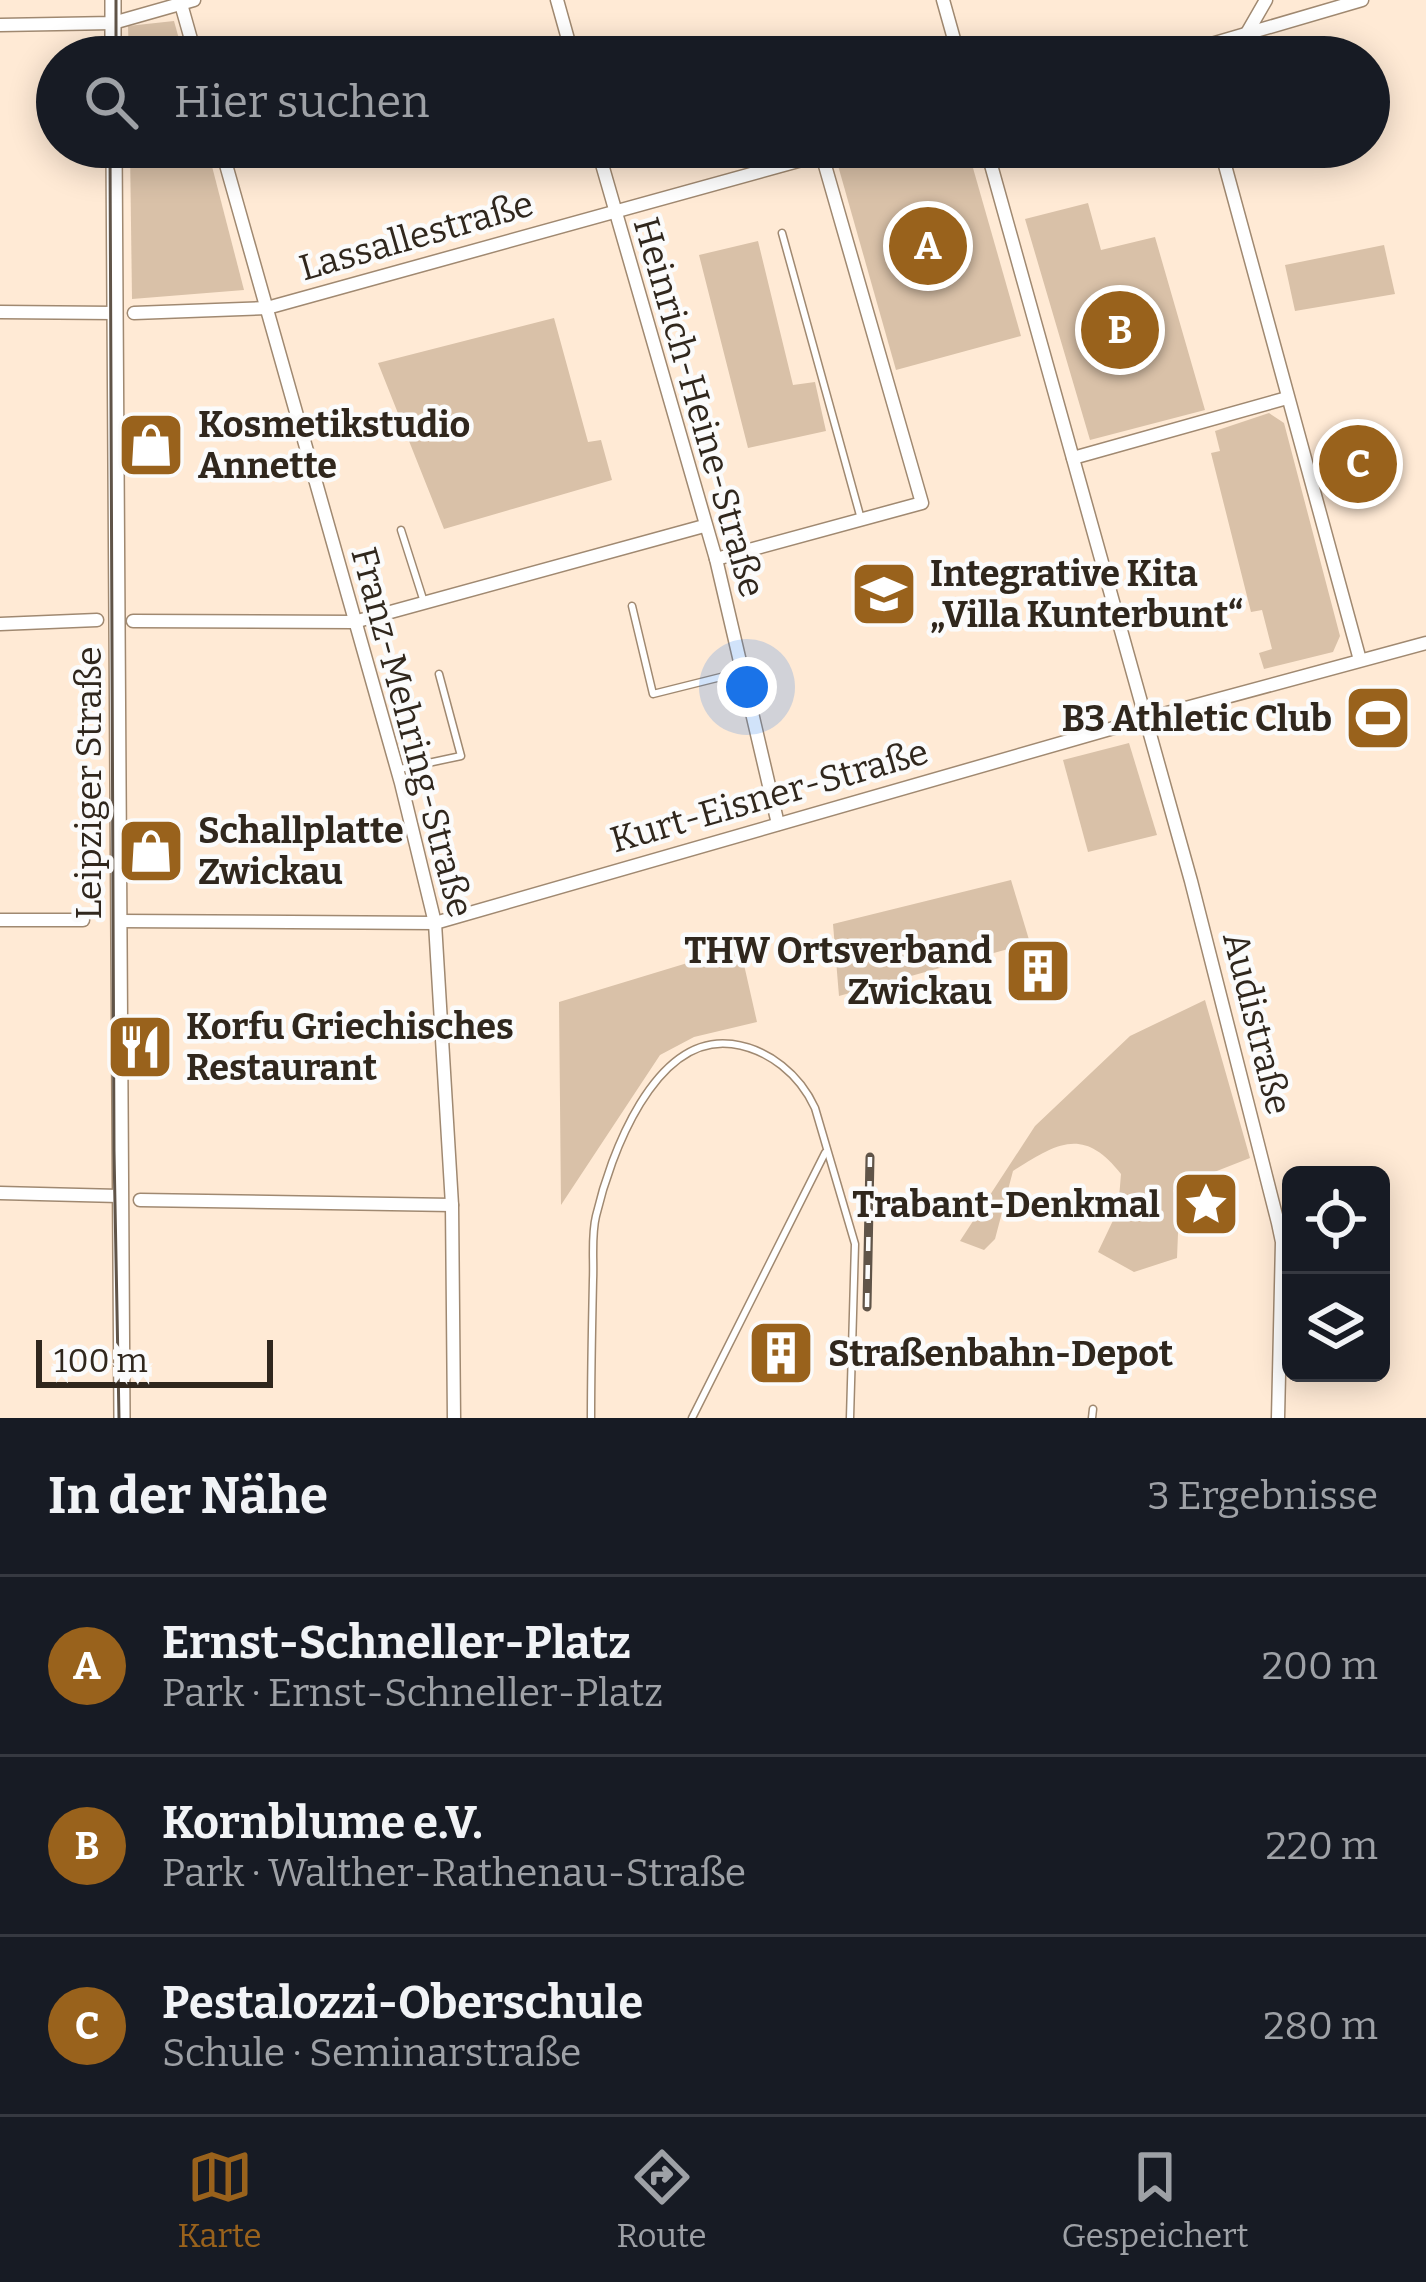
<!DOCTYPE html>
<html lang="de">
<head>
<meta charset="utf-8">
<style>
	body { margin:0; font-family:Bitter,serif; background:#20242c; color:#f1f3f6 }
	.controls { position:absolute; right:36px; bottom:36px; display:grid; overflow:hidden; border-radius:18px; box-shadow:0 6px 30px #0003 }
	.controls button { width:108px; height:108px; display:grid; place-items:center; padding:0; border:0; border-bottom:3px solid #363941; background:#171b24; color:#f1f3f6; font:60px sans-serif }
	.scale { position:absolute; left:36px; bottom:30px; width:237px; box-sizing:border-box; padding-left:12px; border:6px solid #30271d; border-top:0; font-size:33px; line-height:42px; white-space:nowrap; color:#30271d; -webkit-text-stroke:9px #fbfbfb; paint-order:stroke }
	.you { position:absolute; left:747px; top:687px; width:42px; height:42px; margin:-30px; border:9px solid #fff; border-radius:50%; background:#1a73e8; box-shadow:0 0 0 18px #1a73e833 }
	.badge { display:grid; place-items:center; width:78px; height:78px; border-radius:50%; background:#99621c; color:#fff; font-size:39px; font-weight:700 }
	.pin { position:absolute; translate:-50% -50%; border:6px solid #fff; box-shadow:0 3px 12px #0006 }
	.list { margin:0; padding:0; list-style:none }
	h2 { display:flex; justify-content:space-between; align-items:center; height:156px; margin:0; padding:0 48px; font-size:51px }
	h2 small { font-size:39px; font-weight:400; color:#9ea1a6 }
	.list li { display:grid; grid-template-columns:78px 1fr auto; gap:36px; align-items:center; box-sizing:border-box; height:180px; padding:0 48px; border-top:3px solid #363941 }
	.list b { display:block; font-size:45px; white-space:nowrap }
	.list p { margin:0; font-size:39px; white-space:nowrap; color:#9ea1a6 }
	.list em { font-size:39px; font-style:normal; color:#9ea1a6 }
	.icon { flex:none; width:66px; height:66px; fill:none; stroke:currentColor; stroke-width:2; stroke-linecap:round; stroke-linejoin:round }
	.map { position:relative; flex:none; width:1426px; height:1418px; overflow:hidden }
	.search { position:absolute; background:#171b24; box-shadow:0 6px 30px #0003; left:36px; right:36px; top:36px; height:132px; display:flex; align-items:center; gap:30px; box-sizing:border-box; padding:0 42px; border-radius:66px; color:#9ea1a6; font-size:45px }
	.sheet { height:696px; background:#171b24 }
	nav { display:flex; justify-content:space-around; align-items:center; box-sizing:border-box; height:168px; border-top:3px solid #363941; background:#171b24; font-size:33px; color:#9ea1a6 }
	nav a { display:grid; justify-items:center; gap:6px }
	nav .on { color:#99621c }
	.map>svg:first-child { display:block }
	.green { fill:#d9c1a8 }
	.lines { fill:none; stroke-linecap:round; stroke-linejoin:round }
	.service-casing { stroke:#a08971; stroke-width:9 }
	.minor-casing { stroke:#a08971; stroke-width:15 }
	.tertiary-casing { stroke:#a08971; stroke-width:18 }
	.service { stroke:#fff; stroke-width:6 }
	.minor { stroke:#fff; stroke-width:12 }
	.tertiary { stroke:#fff; stroke-width:15 }
	.tram { stroke:#605448; stroke-width:3 }
	.rail-casing { stroke:#605448; stroke-width:9 }
	.rail { stroke:#fbfbfb; stroke-width:4.5; stroke-dasharray:14; stroke-linecap:butt }
	.labels { text-anchor:middle; stroke-width:9; stroke-linejoin:round; paint-order:stroke }
	.street-label { font-size:36px; fill:#30271d; stroke:#fbfbfb }
	.poi-label { font-size:36px; font-weight:bold; fill:#30271d; stroke:#fbfbfb; text-anchor:start }
</style>
</head>
<body>
<div class="map">
<svg width="1426" height="1418" viewBox="0 0 1426 1418">
	<rect width="100%" height="100%" fill="#ffead5"/>
	<!-- green -->
	<g class="green">
		<path d="M174 21 184 57H129L128 26Z"/>
		<path d="M130 147H207L244 290 132 299Z"/>
		<path d="M889 147H967L1021 336 896 370 837 162Z"/>
		<path d="M1088 203 1101 250 1155 237 1205 410 1090 440 1025 219Z"/>
		<path d="M758 241 793 385 815 382 826 431 748 448 699 255Z"/>
		<path d="M1384 245 1395 294 1295 311 1285 265Z"/>
		<path d="M554 318 588 442 601 440 612 480 444 529 378 363Z"/>
		<path d="M1269 413 1284 423 1340 636 1333 652 1264 669 1259 653 1272 649 1262 610 1251 612 1211 453 1220 451 1215 431Z"/>
		<path d="M1129 743 1157 835 1088 852 1063 760Z"/>
		<path d="M1011 880 1030 943 839 996 833 924Z"/>
		<path d="M740 947 757 1022 694 1037 660 1055 561 1205 559 1002Z"/>
		<path d="M1205 1000 1250 1158 1199 1178 1202 1195 1173 1190 1179 1209 1177 1258 1134 1272 1098 1252 1118 1210 1121 1174C1083 1125 1056 1144 1013 1171L995 1239 984 1250 960 1241 1035 1126 1130 1036Z"/>
	</g>
	<g class="lines">
		<!-- service casing -->
		<g class="service-casing">
			<g id="service">
				<path d="M782 233 861 519"/>
				<path d="M401 530 424 602"/>
				<path d="M632 606 653 694 741 672"/>
				<path d="M400 769 461 756 439 674"/>
				<path d="M591 1418C591 1372 592 1326 593 1280 594 1260 591 1236 596 1216 610 1156 654 1034 732 1044 769 1049 800 1075 815 1108L855 1244 850 1418"/>
				<path d="M692 1418 825 1153"/>
				<path d="M1092 1418 1093 1409"/>
			</g>
		</g>
		<!-- minor casing -->
		<g class="minor-casing">
			<g id="minor">
				<path d="M557 0 573 57"/>
				<path d="M943 0 959 57"/>
				<path d="M181 4 196 57"/>
				<path d="M0 25 113 23 194 0"/>
				<path d="M1247 33 1266 0"/>
				<path d="M1167 57 1362 0"/>
				<path d="M221 147 401 783 435 923 452 1205 454 1418"/>
				<path d="M597 147 716 559 778 824"/>
				<path d="M986 147 1191 881 1278 1223 1282 1242 1278 1418"/>
				<path d="M1220 147 1360 660"/>
				<path d="M0 312 115 313"/>
				<path d="M134 313 267 308 849 147"/>
				<path d="M1073 458 1287 398"/>
				<path d="M716 559 922 503 822 155"/>
				<path d="M133 621 354 622 704 526"/>
				<path d="M0 624 97 620"/>
				<path d="M0 920H83"/>
				<path d="M119 921 435 923 1145 719 1426 643"/>
				<path d="M0 1193 119 1196"/>
				<path d="M140 1200 452 1205"/>
			</g>
		</g>
		<!-- tertiary casing -->
		<g class="tertiary-casing">
			<g id="tertiary">
				<path d="M113 0V57"/>
				<path d="M114 147 122 1418"/>
			</g>
		</g>
		<!-- service -->
		<use href="#service" class="service"/>
		<!-- minor -->
		<use href="#minor" class="minor"/>
		<!-- tertiary -->
		<use href="#tertiary" class="tertiary"/>
		<!-- tram -->
		<g class="tram">
			<path d="M116 57V0"/>
			<path d="M110 147 114 1151 119 1418"/>
		</g>
		<!-- rail casing -->
		<g class="rail-casing">
			<path id="rail" d="M867 1307 870 1157"/>
		</g>
		<!-- rail -->
		<use href="#rail" class="rail"/>
	</g>
	<!-- icons -->
	<defs>
		<g id="shop-square" transform="scale(3.45)"><rect x="-9" y="-9" width="18" height="18" rx="4" fill="#99621c" stroke="#fbfbfb"/><path d="M-5-2.5h2.3a2.7 3.5 0 0 1 5.4 0H5L5.5 6h-11ZM-1.5-2.5h3a1.5 2.3 0 0 0-3 0Z" fill="#fff"/></g>
		<g id="school-square" transform="scale(3.45)"><rect x="-9" y="-9" width="18" height="18" rx="4" fill="#99621c" stroke="#fbfbfb"/><path d="M0-5L7-2L0 1L-7-2ZM-4 1L0 2.5L4 1V4Q0 6-4 4Z" fill="#fff"/></g>
		<g id="stadium-square" transform="scale(3.45)"><rect x="-9" y="-9" width="18" height="18" rx="4" fill="#99621c" stroke="#fbfbfb"/><path d="M0-5a6.5 5 0 1 0 0 10a6.5 5 0 1 0 0-10ZM-3.5-1.8h7v3.6h-7Z" fill="#fff"/></g>
		<g id="building-square" transform="scale(3.45)"><rect x="-9" y="-9" width="18" height="18" rx="4" fill="#99621c" stroke="#fbfbfb"/><path d="M-4-6H4V6H1V3H-1V6H-4ZM-2.5-4.3h1.7v1.8h-1.7ZM.8-4.3h1.7v1.8H.8ZM-2.5-1h1.7V.8h-1.7ZM.8-1h1.7V.8H.8Z" fill="#fff"/></g>
		<g id="restaurant-square" transform="scale(3.45)"><rect x="-9" y="-9" width="18" height="18" rx="4" fill="#99621c" stroke="#fbfbfb"/><path d="M-5-6h1v4h1v-4h1v4h1v-4h1v5L-1.5 .5V6h-2V.5L-5-1ZM5-6V6H3V1.5H1.5Q1.5-4 5-6Z" fill="#fff"/></g>
		<g id="sight-square" transform="scale(3.45)"><rect x="-9" y="-9" width="18" height="18" rx="4" fill="#99621c" stroke="#fbfbfb"/><path d="M0-6L1.8-2.2L6-1.7L2.9 1.2L3.7 5.4L0 3.3L-3.7 5.4L-2.9 1.2L-6-1.7L-1.8-2.2Z" fill="#fff"/></g>
	</defs>
	<g fill-rule="evenodd">
		<use href="#shop-square" x="151" y="445"/>
		<use href="#school-square" x="884" y="594"/>
		<use href="#stadium-square" x="1378" y="718"/>
		<use href="#shop-square" x="151" y="851"/>
		<use href="#building-square" x="1038" y="971"/>
		<use href="#restaurant-square" x="140" y="1047"/>
		<use href="#sight-square" x="1206" y="1204"/>
		<use href="#building-square" x="781" y="1353"/>
	</g>
	<g class="labels">
		<!-- street labels -->
		<g class="street-label">
			<text transform="translate(416 235) rotate(-16)" y="13">Lassallestraße</text>
			<text transform="translate(700 407) rotate(74)" y="13">Heinrich-Heine-Straße</text>
			<text transform="translate(413 732) rotate(75)" y="13">Franz-Mehring-Straße</text>
			<text transform="translate(88 783) rotate(-90)" y="13">Leipziger Straße</text>
			<text transform="translate(769 795) rotate(-16)" y="13">Kurt-Eisner-Straße</text>
			<text transform="translate(1258 1023) rotate(76)" y="13">Audistraße</text>
		</g>
		<!-- poi labels -->
		<g class="poi-label">
			<text x="198" y="437">Kosmetikstudio<tspan x="198" dy="41">Annette</tspan></text>
			<text x="930" y="586">Integrative Kita<tspan x="930" dy="41">„Villa Kunterbunt“</tspan></text>
			<text x="1332" y="731" text-anchor="end">B3 Athletic Club</text>
			<text x="198" y="843">Schallplatte<tspan x="198" dy="41">Zwickau</tspan></text>
			<text x="992" y="963" text-anchor="end">THW Ortsverband<tspan x="992" dy="41">Zwickau</tspan></text>
			<text x="186" y="1039">Korfu Griechisches<tspan x="186" dy="41">Restaurant</tspan></text>
			<text x="1160" y="1217" text-anchor="end">Trabant-Denkmal</text>
			<text x="828" y="1366">Straßenbahn-Depot</text>
		</g>
	</g>
</svg>
<div class="controls">
<button><svg class="icon" aria-label="locate" viewBox="0 0 24 24"><circle cx="12" cy="12" r="6"/><path d="M12 2v4M12 18v4M2 12h4M18 12h4"/></svg></button>
<button><svg class="icon" aria-label="layers" viewBox="0 0 24 24"><path d="M12 4l9 5-9 5-9-5zM3 14l9 5 9-5"/></svg></button>
</div>
<div class="scale">100 m</div>
<div class="you"></div>
<div class="pin badge" style="left:928px;top:246px">A</div>
<div class="pin badge" style="left:1120px;top:330px">B</div>
<div class="pin badge" style="left:1358px;top:464px">C</div>
<div class="search"><svg class="icon" aria-label="search" viewBox="0 0 24 24"><circle cx="10" cy="10" r="6"/><path d="M15 15l6 6"/></svg>Hier suchen</div>
</div>
<section class="sheet">
<h2>In der Nähe<small>3 Ergebnisse</small></h2>
<ul class="list">
<li><span class="badge">A</span><div><b>Ernst-Schneller-Platz</b><p>Park · Ernst-Schneller-Platz</p></div><em>200 m</em></li>
<li><span class="badge">B</span><div><b>Kornblume e.V.</b><p>Park · Walther-Rathenau-Straße</p></div><em>220 m</em></li>
<li><span class="badge">C</span><div><b>Pestalozzi-Oberschule</b><p>Schule · Seminarstraße</p></div><em>280 m</em></li>
</ul>
</section>
<nav>
<a class="on"><svg class="icon" aria-label="map" viewBox="0 0 24 24"><path d="M3 6l6-2 6 2 6-2v14l-6 2-6-2-6 2zM9 4v14M15 6v14"/></svg>Karte</a>
<a><svg class="icon" aria-label="directions" viewBox="0 0 24 24"><path d="M12 3l9 9-9 9-9-9zM9 14v-3h6M13 9l2 2-2 2"/></svg>Route</a>
<a><svg class="icon" aria-label="saved" viewBox="0 0 24 24"><path d="M7 4h10v16l-5-4-5 4z"/></svg>Gespeichert</a>
</nav>
</body>
</html>
